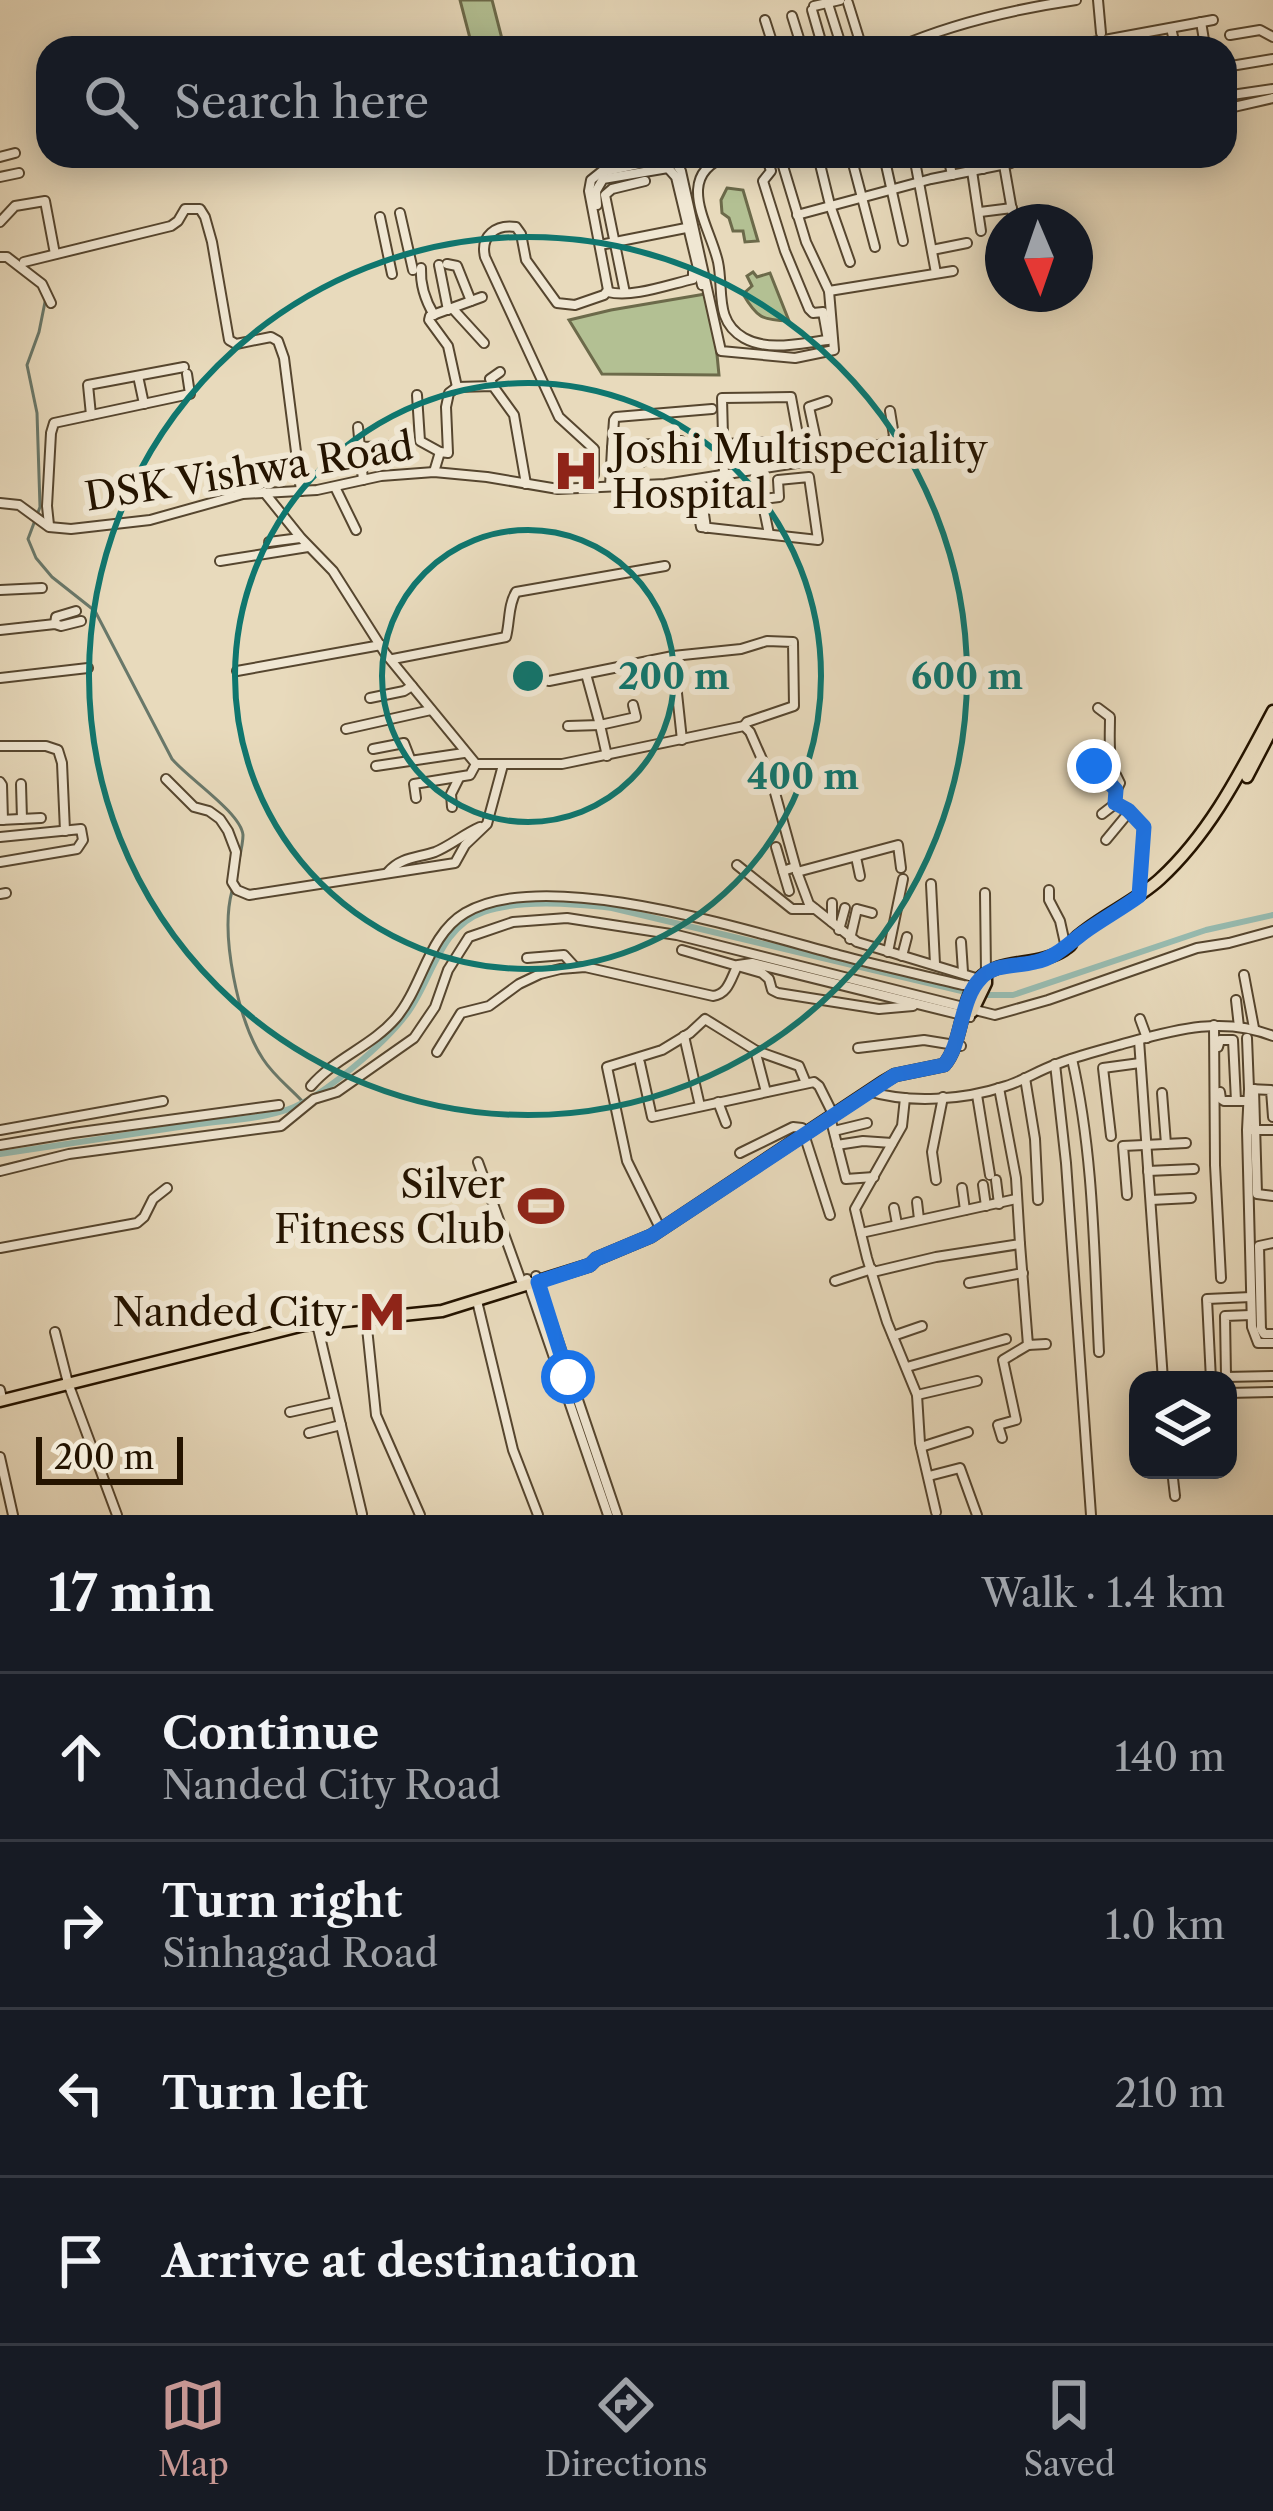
<!DOCTYPE html>
<html lang="en">
<head>
<meta charset="utf-8">
<style>
	body { margin:0; font-family:"Libre Caslon Text",serif; background:#20242c; color:#f1f3f6 }
	.controls { position:absolute; right:36px; bottom:36px; display:grid; overflow:hidden; border-radius:24px; box-shadow:0 6px 30px #0003 }
	.controls button { width:108px; height:108px; display:grid; place-items:center; padding:0; border:0; border-bottom:3px solid #363941; background:#171b24; color:#f1f3f6; font:60px sans-serif }
	.compass { position:absolute; left:985px; top:204px; width:108px; height:108px; border-radius:50%; background:#171b24; box-shadow:0 6px 30px #0003; rotate:178deg }
	.scale { position:absolute; left:36px; bottom:30px; width:147px; box-sizing:border-box; padding-left:12px; border:6px solid #251400; border-top:0; font-size:33px; line-height:42px; white-space:nowrap; color:#251400; -webkit-text-stroke:9px #f0e7d3; paint-order:stroke }
	.stop { position:absolute; width:36px; height:36px; margin:-27px; border:9px solid #1a73e8; border-radius:50%; background:#fff }
	.stop.end { background:#1a73e8; border-color:#fff; box-shadow:0 3px 12px #0008 }
	.list { margin:0; padding:0; list-style:none }
	h2 { display:flex; justify-content:space-between; align-items:center; height:156px; margin:0; padding:0 48px; font-size:51px }
	h2 small { font-size:39px; font-weight:400; color:#9ea1a6 }
	.list li { display:grid; grid-template-columns:78px 1fr auto; gap:36px; align-items:center; box-sizing:border-box; height:168px; padding:0 48px; border-top:3px solid #363941 }
	.list b { display:block; font-size:45px; white-space:nowrap }
	.list p { margin:0; font-size:39px; white-space:nowrap; color:#9ea1a6 }
	.list em { font-size:39px; font-style:normal; color:#9ea1a6 }
	.icon { flex:none; width:66px; height:66px; fill:none; stroke:currentColor; stroke-width:2; stroke-linecap:round; stroke-linejoin:round }
	.map { position:relative; flex:none; width:1273px; height:1515px; overflow:hidden }
	.search { position:absolute; background:#171b24; box-shadow:0 6px 30px #0003; left:36px; right:36px; top:36px; height:132px; display:flex; align-items:center; gap:30px; box-sizing:border-box; padding:0 42px; border-radius:36px; color:#9ea1a6; font-size:45px }
	.sheet { height:828px; background:#171b24 }
	nav { display:flex; justify-content:space-around; align-items:center; box-sizing:border-box; height:168px; border-top:3px solid #363941; background:#171b24; font-size:33px; color:#9ea1a6 }
	nav a { display:grid; justify-items:center; gap:6px }
	nav .on { color:#c59692 }
	.map>svg:first-child { display:block }
	.green { fill:#b3c093; stroke:#6c6a4a; stroke-width:3 }
	.lines { fill:none; stroke-linecap:round; stroke-linejoin:round }
	.stream { stroke:#69786a; stroke-width:3 }
	.canal { stroke:#97bbb0; stroke-width:6 }
	.minor-casing { stroke:#56462f; stroke-width:12 }
	.major-casing { stroke:#251400; stroke-width:15 }
	.minor { stroke:#f0e7d3; stroke-width:8 }
	.major { stroke:#e8dabc; stroke-width:10 }
	.route { stroke:#1a73e8; stroke-width:15 }
	.ring { fill:none; stroke:#0f766e; stroke-width:6 }
	.labels { text-anchor:middle; stroke-width:12; stroke-linejoin:round; paint-order:stroke }
	.poi-label { font-size:39px; fill:#251400; stroke:#f0e7d3; text-anchor:end }
	.street-label { font-size:39px; fill:#251400; stroke:#f0e7d3 }
	.centre { fill:#0f766e; stroke:#f0e7d3; stroke-width:6 }
	.ring-label { font-size:36px; text-anchor:middle; font-weight:bold; fill:#0f766e; stroke:#f0e7d3; stroke-width:12; stroke-linejoin:round; paint-order:stroke }
</style>
</head>
<body>
<div class="map">
<svg width="1273" height="1515" viewBox="0 0 1273 1515">
	<rect width="100%" height="100%" fill="#e8dabc"/>
	<filter id="stains"><feTurbulence type="fractalNoise" baseFrequency=".00167" numOctaves="4"/><feColorMatrix values="0 0 0 0 .2 0 0 0 0 .09 0 0 0 0 .02 0 0 0 .5 -.17"/></filter>
	<radialGradient id="worn" r=".72"><stop offset=".6" stop-color="#630" stop-opacity="0"/><stop offset="1" stop-color="#630" stop-opacity=".3"/></radialGradient>
	<!-- green -->
	<g class="green">
		<path d="M460 0H492L502 39 472 46Z"/>
		<path d="M727 188 743 190 758 241 745 242 743 231H733L729 218 722 213 721 200Z"/>
		<path d="M753 272 757 277 770 273 789 321C762 320 757 318 743 294L752 286 747 276Z"/>
		<path d="M711 293 719 375 602 374 569 320 611 310Z"/>
	</g>
	<g class="lines">
		<!-- stream -->
		<g class="stream">
			<path d="M45 302 39 332 27 365 37 413 40 507 28 539 36 558 52 577 95 611 172 759C189 779 241 813 243 835 243 844 240 855 238 864"/>
			<path d="M232 891C220 935 238 1021 263 1059 274 1076 289 1087 302 1101"/>
		</g>
		<!-- canal -->
		<g class="canal">
			<path d="M983 995H1013L1206 930 1273 915"/>
			<path d="M0 1154C66 1144 133 1134 199 1124 228 1120 262 1119 289 1109 324 1096 387 1042 409 1011 433 977 440 927 484 912 520 899 575 904 612 908L970 993"/>
		</g>
		<!-- minor casing -->
		<g class="minor-casing">
			<g id="minor">
				<path d="M1098 0 1101 33"/>
				<path d="M848 3 862 48"/>
				<path d="M814 6 840 0"/>
				<path d="M829 7 842 48"/>
				<path d="M812 10 823 48"/>
				<path d="M792 16 802 48"/>
				<path d="M765 20 774 48"/>
				<path d="M1201 22 1204 40"/>
				<path d="M1171 28 1175 45"/>
				<path d="M1230 35 1260 30 1273 37"/>
				<path d="M896 48C953 23 1015 9 1076 0"/>
				<path d="M1061 48 1213 20"/>
				<path d="M1225 67 1273 59"/>
				<path d="M1225 96 1273 89"/>
				<path d="M1225 109 1273 98"/>
				<path d="M728 156C672 175 710 226 718 262 724 290 714 321 744 338 769 352 801 343 828 340L823 312 813 313 809 309 785 251 763 181 771 171 766 156"/>
				<path d="M818 156 830 205 850 262"/>
				<path d="M851 156 875 247"/>
				<path d="M884 156 903 241"/>
				<path d="M914 156 936 273"/>
				<path d="M948 156 952 175"/>
				<path d="M980 156 983 169"/>
				<path d="M0 157 15 153"/>
				<path d="M1004 165 1014 222"/>
				<path d="M668 168 676 177 702 285"/>
				<path d="M972 171 981 231"/>
				<path d="M0 177 19 173"/>
				<path d="M597 205 596 191 603 179 668 168 672 162 699 156"/>
				<path d="M980 212 1012 208"/>
				<path d="M400 213 413 270"/>
				<path d="M797 215 931 179 1011 163 1010 156"/>
				<path d="M380 217 392 274"/>
				<path d="M0 222 15 206 45 201 55 254"/>
				<path d="M600 245 686 228"/>
				<path d="M932 250 967 243"/>
				<path d="M0 257H7L42 284 51 303"/>
				<path d="M24 262 171 226 178 221 185 209H200L205 217 212 242 229 340 236 344 271 337 278 341 284 358 301 491"/>
				<path d="M447 264 457 266 471 301"/>
				<path d="M439 265 448 310"/>
				<path d="M421 268C420 286 425 300 434 315"/>
				<path d="M829 291 953 271"/>
				<path d="M608 292C632 298 667 285 693 279V272"/>
				<path d="M625 293 605 195 612 189 645 181"/>
				<path d="M453 309 484 343"/>
				<path d="M138 376 144 404"/>
				<path d="M492 384 490 379 500 372"/>
				<path d="M457 387 448 346 429 320 430 316 482 297"/>
				<path d="M417 395 420 441 440 452"/>
				<path d="M91 415 88 385 184 367"/>
				<path d="M358 427 363 480"/>
				<path d="M672 442 673 457"/>
				<path d="M723 444 798 441"/>
				<path d="M641 445 642 462"/>
				<path d="M360 447 399 446"/>
				<path d="M612 448 614 420 616 417 712 409"/>
				<path d="M820 458 809 407 827 401"/>
				<path d="M361 460 401 456"/>
				<path d="M434 472 440 452 448 453 446 407 449 393 457 387 493 386 514 415 526 484"/>
				<path d="M594 475V449L559 417 485 257C480 236 496 224 516 227L521 234 526 260 557 303 575 305 604 295 608 290 589 191 591 180 601 172 663 159 677 165 681 171 721 351 795 358 834 350 829 291 806 242 780 156"/>
				<path d="M724 475 722 398 791 397 803 462"/>
				<path d="M690 481 695 493 701 527 818 540 809 477 778 480 779 497 703 507 706 528"/>
				<path d="M610 486 612 448 681 441"/>
				<path d="M335 487 356 530"/>
				<path d="M264 492 301 538 333 571 385 653 476 764H562L744 726 750 732 772 782 797 872 809 904 857 942 979 979"/>
				<path d="M762 500 769 534"/>
				<path d="M0 503 19 505 49 527 71 529 150 520 243 494 317 490 381 476 434 472 487 477 558 489 665 484 803 462 891 442 894 436 890 411"/>
				<path d="M49 525 47 506 51 433 54 423 190 394 187 374"/>
				<path d="M269 542 300 538"/>
				<path d="M220 561 308 547"/>
				<path d="M0 590 42 588"/>
				<path d="M55 624 56 617 76 611"/>
				<path d="M0 630 55 624 61 626 81 621"/>
				<path d="M393 659 506 637C510 622 508 605 516 592L665 566"/>
				<path d="M237 671 381 645"/>
				<path d="M0 678 88 668"/>
				<path d="M549 681 673 656"/>
				<path d="M370 698 404 691 412 686"/>
				<path d="M1098 708 1110 717C1110 742 1107 761 1120 783L1115 793V804L1128 810 1143 827 1139 894"/>
				<path d="M568 726 600 725 586 674"/>
				<path d="M346 729 431 710"/>
				<path d="M682 740 673 656 741 649 767 641 793 642 794 706 747 722 744 726"/>
				<path d="M0 746H46L58 750 62 763 65 831"/>
				<path d="M373 749 404 743 411 761"/>
				<path d="M607 756 600 725 636 717 633 705"/>
				<path d="M376 766 464 753"/>
				<path d="M1079 778 1095 767 1116 791"/>
				<path d="M166 779 194 807 209 811 220 819 228 831 236 852 232 882 237 890 249 895 455 863 465 845 487 824 503 765"/>
				<path d="M0 782 2 785 3 820"/>
				<path d="M21 784 22 819"/>
				<path d="M416 798 414 784 470 775 476 764"/>
				<path d="M452 807 451 794 459 778"/>
				<path d="M1102 814 1115 804"/>
				<path d="M0 820 41 818"/>
				<path d="M0 837 81 829 83 840 77 849 0 862"/>
				<path d="M1106 840 1130 811"/>
				<path d="M776 847 783 871 795 867"/>
				<path d="M856 857 860 876"/>
				<path d="M737 865 792 909H815"/>
				<path d="M783 871 789 891"/>
				<path d="M388 872C401 857 417 858 435 852 450 846 464 834 480 827"/>
				<path d="M797 872 898 845 901 868"/>
				<path d="M931 884 935 964"/>
				<path d="M1049 890V900L1060 921 1066 948"/>
				<path d="M985 893 986 973"/>
				<path d="M0 894 6 893"/>
				<path d="M832 922V903"/>
				<path d="M839 930 845 908"/>
				<path d="M850 939 857 909 872 913"/>
				<path d="M961 942 963 972"/>
				<path d="M682 950 762 973 769 979 772 990 778 993 879 1009 913 1006"/>
				<path d="M888 952 903 879"/>
				<path d="M902 956 907 937"/>
				<path d="M527 958 564 955 575 967"/>
				<path d="M1244 975 1254 1028"/>
				<path d="M1236 1000 1239 1027"/>
				<path d="M1140 1019 1147 1038"/>
				<path d="M1214 1025 1215 1165 1221 1278"/>
				<path d="M684 1036 700 1106"/>
				<path d="M1247 1038 1249 1089"/>
				<path d="M1139 1040 1163 1380"/>
				<path d="M1218 1047 1220 1040H1233L1236 1101"/>
				<path d="M858 1048 924 1040 961 1046"/>
				<path d="M757 1051 799 1066 806 1083"/>
				<path d="M437 1052 461 1013 489 1006 519 984 540 974 560 969 585 967 713 996C729 994 731 977 738 965L752 963 970 1017"/>
				<path d="M1072 1059C1094 1155 1094 1254 1099 1352"/>
				<path d="M640 1063 652 1117 814 1082 819 1086 833 1114"/>
				<path d="M1055 1064 1066 1163 1091 1515"/>
				<path d="M1025 1078 1035 1139 1038 1200"/>
				<path d="M311 1086C335 1058 372 1046 396 1018 423 986 428 935 465 913 546 865 751 932 839 955 880 966 922 975 963 985L976 986"/>
				<path d="M1254 1089 1257 1194 1273 1196"/>
				<path d="M868 1091C910 1104 964 1100 1006 1086 1023 1081 1039 1070 1057 1064 1077 1056 1098 1051 1119 1045 1171 1031 1221 1015 1273 1036"/>
				<path d="M1220 1092 1221 1099 1224 1101H1247"/>
				<path d="M1162 1093 1166 1144"/>
				<path d="M977 1095 990 1175"/>
				<path d="M905 1098 902 1126 855 1209 867 1258 887 1322 917 1395 920 1443 936 1512"/>
				<path d="M718 1102 726 1123"/>
				<path d="M830 1117 846 1179 874 1177"/>
				<path d="M1273 1117 1271 1090 1249 1089 1247 1130 1252 1327 1258 1343H1273"/>
				<path d="M0 1130 163 1101"/>
				<path d="M1251 1130H1273"/>
				<path d="M834 1131 867 1123"/>
				<path d="M1111 1136 1103 1068 1140 1063"/>
				<path d="M0 1145 73 1133 279 1105"/>
				<path d="M837 1145 863 1141 892 1143"/>
				<path d="M740 1153 793 1127 802 1128 830 1215"/>
				<path d="M478 1162 521 1281"/>
				<path d="M0 1171 69 1154 281 1126 314 1099 337 1092 414 1038 435 1007 448 970 469 937 513 922 567 918 677 935 995 1015 1048 1000 1197 948 1229 943 1273 931"/>
				<path d="M1148 1171 1194 1169"/>
				<path d="M936 1180 932 1152 943 1097"/>
				<path d="M996 1180 999 1204"/>
				<path d="M983 1185 986 1206"/>
				<path d="M962 1188 965 1210"/>
				<path d="M1127 1195 1123 1146 1186 1143"/>
				<path d="M1151 1200 1191 1198"/>
				<path d="M917 1202 919 1219"/>
				<path d="M894 1208 897 1224"/>
				<path d="M661 1230 627 1161 607 1067 662 1050 690 1033 705 1019 755 1050 766 1092"/>
				<path d="M861 1233 1016 1199"/>
				<path d="M1273 1243 1259 1246 1261 1329 1264 1334H1273"/>
				<path d="M1020 1244 1028 1345 1046 1344"/>
				<path d="M0 1248 137 1223 144 1217 153 1199 167 1188"/>
				<path d="M873 1272 936 1257 1020 1244 1016 1178 999 1088"/>
				<path d="M536 1276 617 1515"/>
				<path d="M527 1279 608 1515"/>
				<path d="M835 1281 872 1269"/>
				<path d="M969 1283 1023 1273"/>
				<path d="M477 1301 513 1450 538 1515"/>
				<path d="M1251 1315 1225 1316 1226 1377 1273 1376"/>
				<path d="M366 1318 376 1415 420 1515"/>
				<path d="M317 1324 362 1514"/>
				<path d="M55 1332 68 1383 117 1515"/>
				<path d="M893 1336 922 1326"/>
				<path d="M907 1367 1006 1339"/>
				<path d="M1211 1380 1207 1299 1251 1297"/>
				<path d="M0 1390 1 1394"/>
				<path d="M1228 1393 1273 1392"/>
				<path d="M917 1395 977 1381"/>
				<path d="M290 1412 335 1402"/>
				<path d="M309 1433 341 1425"/>
				<path d="M1002 1438 998 1425 1016 1420 1003 1360 1028 1345"/>
				<path d="M921 1447 968 1432"/>
				<path d="M0 1457 13 1515"/>
				<path d="M1172 1470 1175 1496"/>
				<path d="M929 1476 960 1468 977 1515"/>
			</g>
		</g>
		<!-- major casing -->
		<g class="major-casing">
			<g id="major">
				<path d="M1247 777 1273 727"/>
				<path d="M972 1012 986 983V975"/>
				<path d="M308 1318 373 1311"/>
				<path d="M0 1401 304 1325 442 1311 590 1265 596 1259 651 1236 883 1082 895 1075 944 1065C962 1045 960 1001 978 980 997 958 1038 967 1064 950 1078 940 1064 949 1077 937 1102 915 1135 902 1160 879 1211 832 1241 771 1273 711"/>
			</g>
		</g>
		<!-- minor -->
		<use href="#minor" class="minor"/>
		<!-- major -->
		<use href="#major" class="major"/>
	</g>
	<g class="lines">
		<!-- route -->
		<path class="route" d="M568 1377 538 1282 590 1265 596 1259 651 1236 895 1075 944 1065C963 1043 959 1000 981 978 995 963 1016 967 1035 962 1055 958 1067 945 1083 933 1101 920 1121 909 1139 896L1144 827 1128 810 1115 803 1116 790 1094 766"/>
	</g>
	<!-- distance rings -->
	<g class="ring">
		<circle cx="528" cy="676" r="146"/>
		<circle cx="528" cy="676" r="293"/>
		<circle cx="528" cy="676" r="439"/>
	</g>
	<!-- icons -->
	<defs>
		<g id="hospital-bare" transform="scale(3.6)"><path d="M-5-5h3v3.5h4V-5h3V5h-3V1.5h-4V5h-3Z" fill="#8f2418" stroke="#f0e7d3" stroke-width="2.5" paint-order="stroke"/></g>
		<g id="stadium-bare" transform="scale(3.6)"><path d="M0-5a6.5 5 0 1 0 0 10a6.5 5 0 1 0 0-10ZM-3.5-1.8h7v3.6h-7Z" fill="#8f2418" stroke="#f0e7d3" stroke-width="2.5" paint-order="stroke"/></g>
		<g id="metro-bare" transform="scale(3.6)"><path d="M-5.5 5V-5H-3L0 0L3-5H5.5V5H3V-.5L0 4L-3-.5V5Z" fill="#8f2418" stroke="#f0e7d3" stroke-width="2.5" paint-order="stroke"/></g>
	</defs>
	<g fill-rule="evenodd">
		<use href="#hospital-bare" x="576" y="471"/>
		<use href="#stadium-bare" x="541" y="1206"/>
		<use href="#metro-bare" x="382" y="1312"/>
	</g>
	<g class="labels">
		<!-- poi labels -->
		<g class="poi-label">
			<text x="612" y="463" text-anchor="start">Joshi Multispeciality<tspan x="612" dy="45">Hospital</tspan></text>
			<text x="505" y="1198">Silver<tspan x="505" dy="45">Fitness Club</tspan></text>
			<text x="346" y="1326">Nanded City</text>
		</g>
		<!-- street labels -->
		<g class="street-label">
			<text transform="translate(249 471) rotate(-9)" y="14">DSK Vishwa Road</text>
		</g>
	</g>
	<circle cx="528" cy="676" r="18" class="centre"/>
	<g class="ring-label">
		<text x="674" y="689">200 m</text>
		<text x="967" y="689">600 m</text>
		<text x="803" y="789">400 m</text>
	</g>
	<rect width="100%" height="100%" filter="url(#stains)"/>
	<rect width="100%" height="100%" fill="url(#worn)"/>
</svg>
<div class="controls">
<button><svg class="icon" aria-label="layers" viewBox="0 0 24 24"><path d="M12 4l9 5-9 5-9-5zM3 14l9 5 9-5"/></svg></button>
</div>
<svg class="compass" viewBox="-18 -18 36 36"><path d="M0-13l5 13h-10z" fill="#e53935"/><path d="M0 13l5-13h-10z" fill="#9ea1a6"/></svg>
<div class="scale">200 m</div>
<div class="stop" style="left:568px;top:1377px"></div>
<div class="stop end" style="left:1094px;top:766px"></div>
<div class="search"><svg class="icon" aria-label="search" viewBox="0 0 24 24"><circle cx="10" cy="10" r="6"/><path d="M15 15l6 6"/></svg>Search here</div>
</div>
<section class="sheet">
<h2>17 min<small>Walk · 1.4 km</small></h2>
<ul class="list">
<li><svg class="icon" aria-label="ahead" viewBox="0 0 24 24"><path d="M12 20V5M6 11l6-6 6 6"/></svg><div><b>Continue</b><p>Nanded City Road</p></div><em>140 m</em></li>
<li><svg class="icon" aria-label="right" viewBox="0 0 24 24"><path d="M7 20v-9h11M14 6l5 5-5 5"/></svg><div><b>Turn right</b><p>Sinhagad Road</p></div><em>1.0 km</em></li>
<li><svg class="icon" aria-label="left" viewBox="0 0 24 24"><path d="M17 20v-9H6M10 6l-5 5 5 5"/></svg><div><b>Turn left</b></div><em>210 m</em></li>
<li><svg class="icon" aria-label="arrive" viewBox="0 0 24 24"><path d="M6 21V4h12l-3 4 3 4H6"/></svg><div><b>Arrive at destination</b></div></li>
</ul>
</section>
<nav>
<a class="on"><svg class="icon" aria-label="map" viewBox="0 0 24 24"><path d="M3 6l6-2 6 2 6-2v14l-6 2-6-2-6 2zM9 4v14M15 6v14"/></svg>Map</a>
<a><svg class="icon" aria-label="directions" viewBox="0 0 24 24"><path d="M12 3l9 9-9 9-9-9zM9 14v-3h6M13 9l2 2-2 2"/></svg>Directions</a>
<a><svg class="icon" aria-label="saved" viewBox="0 0 24 24"><path d="M7 4h10v16l-5-4-5 4z"/></svg>Saved</a>
</nav>
</body>
</html>
